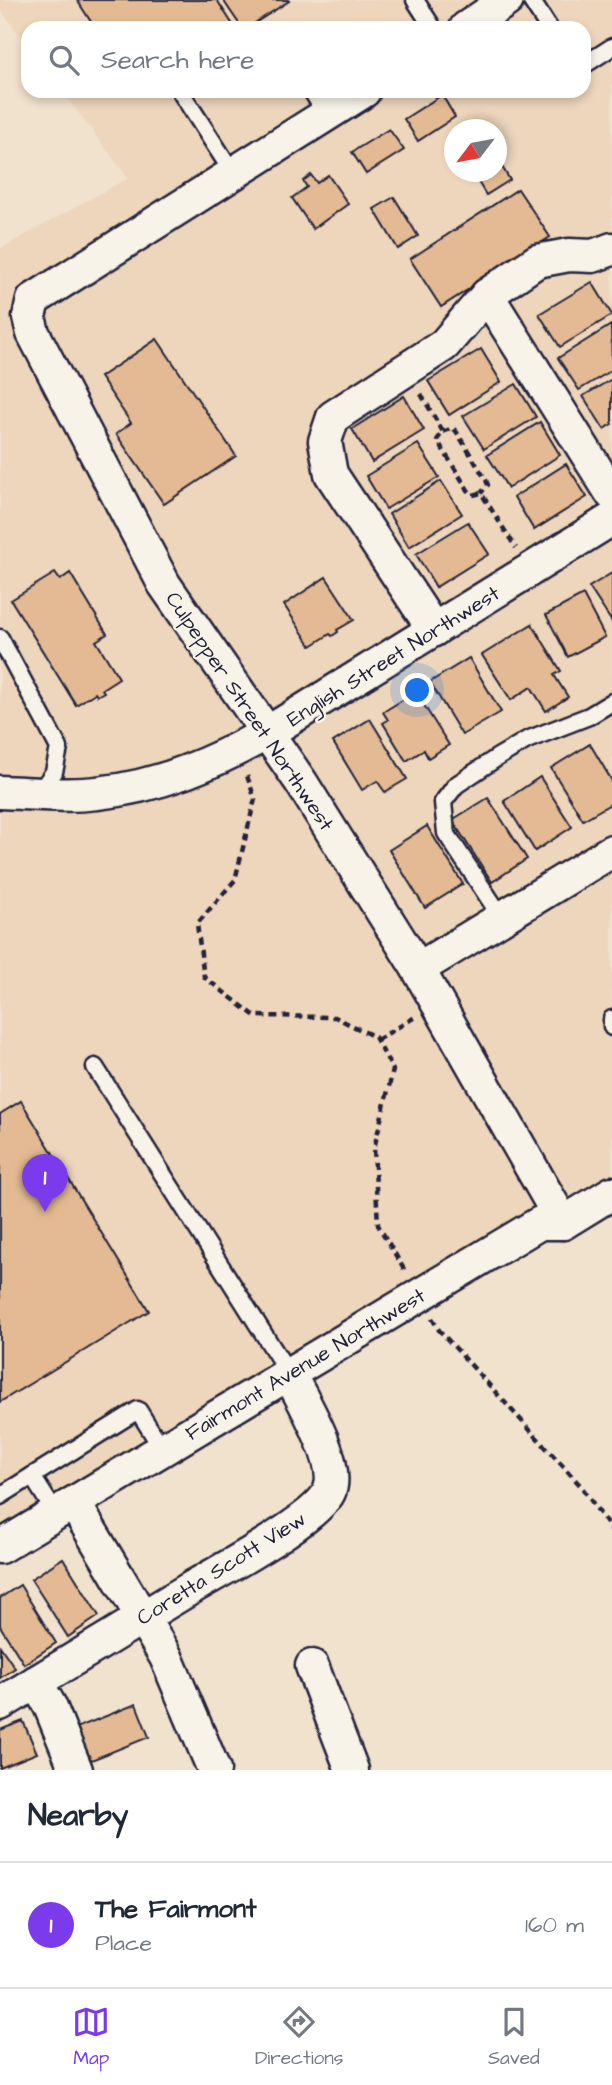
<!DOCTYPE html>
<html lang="en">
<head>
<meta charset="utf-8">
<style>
	body { margin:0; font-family:"Architects Daughter",sans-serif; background:#f6f6f7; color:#1f2937 }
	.compass { position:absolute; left:444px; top:119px; width:63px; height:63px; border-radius:50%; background:#fff; box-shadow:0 4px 10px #0003; rotate:238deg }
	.you { position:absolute; left:418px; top:691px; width:24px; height:24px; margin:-18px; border:5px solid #fff; border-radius:50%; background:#1a73e8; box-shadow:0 0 0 10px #1a73e833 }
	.badge { display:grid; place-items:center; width:46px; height:46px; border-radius:50%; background:#7c3aed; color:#fff; font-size:23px; font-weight:700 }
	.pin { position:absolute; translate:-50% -58px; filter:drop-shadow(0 2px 4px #0008) }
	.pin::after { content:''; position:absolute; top:37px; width:24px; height:21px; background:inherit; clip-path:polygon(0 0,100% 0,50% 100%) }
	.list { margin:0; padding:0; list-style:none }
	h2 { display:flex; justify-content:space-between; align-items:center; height:91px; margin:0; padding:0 28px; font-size:30px }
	h2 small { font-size:23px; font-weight:400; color:#747a83 }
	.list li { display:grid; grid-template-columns:46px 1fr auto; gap:21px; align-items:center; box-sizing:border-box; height:126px; padding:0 28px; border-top:2px solid #e0e1e3 }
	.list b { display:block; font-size:26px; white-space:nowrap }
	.list p { margin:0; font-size:23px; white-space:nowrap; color:#747a83 }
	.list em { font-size:23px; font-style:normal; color:#747a83 }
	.icon { flex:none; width:38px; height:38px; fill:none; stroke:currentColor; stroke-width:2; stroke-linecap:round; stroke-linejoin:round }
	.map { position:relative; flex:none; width:612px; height:1770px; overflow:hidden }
	.search { position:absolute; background:#fff; box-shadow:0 4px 10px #0003; left:21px; right:21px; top:21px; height:77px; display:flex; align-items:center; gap:18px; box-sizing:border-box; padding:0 24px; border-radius:21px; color:#747a83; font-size:26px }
	.sheet { height:217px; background:#fff }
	nav { display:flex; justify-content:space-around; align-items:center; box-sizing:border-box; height:98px; border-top:2px solid #e0e1e3; background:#fff; font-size:19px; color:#747a83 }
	nav a { display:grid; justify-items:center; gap:4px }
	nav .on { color:#7c3aed }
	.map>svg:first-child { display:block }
	.built { fill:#edd6bc; fill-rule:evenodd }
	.building { fill:#e3ba93; stroke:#22223b; stroke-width:2 }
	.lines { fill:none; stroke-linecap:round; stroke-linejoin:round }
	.lane-casing { stroke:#22223b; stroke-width:21 }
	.street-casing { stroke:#22223b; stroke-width:37 }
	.path { stroke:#22223b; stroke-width:4.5; stroke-dasharray:7 5; stroke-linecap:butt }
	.lane { stroke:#f7f3e8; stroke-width:16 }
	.street { stroke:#f7f3e8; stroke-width:32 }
	.labels { text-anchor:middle; stroke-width:5; stroke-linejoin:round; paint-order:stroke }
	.street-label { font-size:21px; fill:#22223b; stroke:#f7f3e8 }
</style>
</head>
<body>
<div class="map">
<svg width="612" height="1770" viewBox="0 0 612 1770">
	<rect width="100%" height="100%" fill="#f1e2ce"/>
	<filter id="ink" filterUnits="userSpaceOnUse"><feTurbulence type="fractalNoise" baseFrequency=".0143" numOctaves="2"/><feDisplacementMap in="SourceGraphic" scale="14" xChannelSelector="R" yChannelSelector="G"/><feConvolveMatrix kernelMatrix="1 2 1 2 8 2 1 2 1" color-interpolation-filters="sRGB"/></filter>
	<g filter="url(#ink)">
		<!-- built -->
		<path class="built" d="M0 0H612V1191L0 1542V249L128 178 62 91H584V28H28V46L0 9ZM454 130H496V172H454Z"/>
		<!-- building -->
		<g class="building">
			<path d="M77 0H217L235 28H95Z"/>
			<path d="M223 0H288L289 1 247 28H242Z"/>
			<path d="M442 95 455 117 418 141 404 119Z"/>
			<path d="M389 129 404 150 366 174 352 152Z"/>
			<path d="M496 157 510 180 486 195 472 172H496Z"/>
			<path d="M311 175 317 183 328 175 348 204 313 229 292 198 307 187 303 181Z"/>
			<path d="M518 189 550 237 441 307 410 259Z"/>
			<path d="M394 197 418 236 398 249 374 209Z"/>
			<path d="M592 282 612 315 560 347 539 314Z"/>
			<path d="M611 325 612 370 579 390 558 358Z"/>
			<path d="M157 339 236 456 164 504 116 434 131 423 100 377Z"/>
			<path d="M481 349 501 382 449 415 428 381Z"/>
			<path d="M612 379V424L604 429 583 396Z"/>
			<path d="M516 384 536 417 484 449 463 416Z"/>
			<path d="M404 396 424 430 372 462 352 429Z"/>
			<path d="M540 422 560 455 508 488 487 455Z"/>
			<path d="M418 444 439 477 386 509 366 476Z"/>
			<path d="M566 464 587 497 534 530 514 497Z"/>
			<path d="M441 481 462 514 409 547 389 514Z"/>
			<path d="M468 522 489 554 436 587 416 554Z"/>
			<path d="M55 573 60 580 70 573 107 634 96 641 119 678 102 689 104 692 97 696 95 693 76 705 11 600Z"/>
			<path d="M612 573V622L589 587Z"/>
			<path d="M326 577 354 620 337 630 338 632 332 636 330 634 311 646 284 605Z"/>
			<path d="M583 595 605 637 568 657 546 615Z"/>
			<path d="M532 624 561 671 554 675 568 697 546 711 531 687 511 700 482 655Z"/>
			<path d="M469 658 501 712 462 735 430 682Z"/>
			<path d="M411 695 415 702 420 699 449 745 428 758 424 750 406 761 383 723 388 720 383 712Z"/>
			<path d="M370 719 407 779 385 792 377 781 362 790 333 742Z"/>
			<path d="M590 744 612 781V803L583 820 551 768Z"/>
			<path d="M540 777 572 827 535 851 504 801Z"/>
			<path d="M488 798 527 859 492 882 452 820Z"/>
			<path d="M427 826 463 884 425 908 389 850Z"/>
			<path d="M21 1101 149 1311 0 1402V1114Z"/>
			<path d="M63 1558 99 1616 68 1637 31 1579Z"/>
			<path d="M20 1585 56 1643 24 1664 0 1626V1598Z"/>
			<path d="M0 1646 15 1668 0 1678Z"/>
			<path d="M136 1704 149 1737 89 1761 76 1728Z"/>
			<path d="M23 1721 37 1753 0 1768V1730Z"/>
		</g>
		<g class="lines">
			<!-- lane casing -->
			<g class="lane-casing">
				<g id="lane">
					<path d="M415 0 433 28"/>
					<path d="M531 0 549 28"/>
					<path d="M584 65 612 47"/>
					<path d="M180 91 233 173"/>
					<path d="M312 91 326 114"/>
					<path d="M0 638 59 748 54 772 39 793"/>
					<path d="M502 918 446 833 443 802 456 785 498 757 527 740 589 716 612 702"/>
					<path d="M612 1019V1027"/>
					<path d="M95 1067 289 1374"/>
					<path d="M32 1476 56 1514"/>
					<path d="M0 1496 138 1410 163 1450"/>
				</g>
			</g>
			<!-- street casing -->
			<g class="street-casing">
				<g id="street">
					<path d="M466 28 507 0"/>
					<path d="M364 91 33 300 29 317 33 333 164 584 301 782 418 969 563 1223"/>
					<path d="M487 295 612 494"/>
					<path d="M434 630 331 474 325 441 333 417 444 345 487 295 537 261 569 255 593 256 612 249"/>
					<path d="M0 792C32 793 65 797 97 793 158 787 214 763 267 733L612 519"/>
					<path d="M418 969 612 851"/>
					<path d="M74 1503 166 1657 214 1770"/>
					<path d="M0 1547 540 1223H563L612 1193"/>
					<path d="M312 1666 352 1770"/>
					<path d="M36 1682 50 1706 76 1770"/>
					<path d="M0 1704C62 1666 124 1628 186 1591 217 1572 315 1521 329 1492 342 1465 302 1399 289 1374"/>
				</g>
			</g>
			<!-- path -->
			<g class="path">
				<path d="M421 394 443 432 437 440 468 490 473 495 481 493 516 548"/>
				<path d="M443 432 453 428 456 431 486 480 488 485 481 493"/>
				<path d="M247 776 255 799 235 880 197 924 204 977 255 1016 335 1017 375 1037 393 1070 374 1148 378 1225 405 1271"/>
				<path d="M377 1040 415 1017"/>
				<path d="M432 1318 439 1330 581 1486 612 1531"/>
			</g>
			<!-- lane -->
			<use href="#lane" class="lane"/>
			<!-- street -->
			<use href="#street" class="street"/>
		</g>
	</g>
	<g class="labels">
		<!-- street labels -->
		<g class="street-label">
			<text transform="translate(393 656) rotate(-32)" y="7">English Street Northwest</text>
			<text transform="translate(250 711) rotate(56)" y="7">Culpepper Street Northwest</text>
			<text transform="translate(305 1364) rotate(-31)" y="7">Fairmont Avenue Northwest</text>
			<text transform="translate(221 1568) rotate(-32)" y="7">Coretta Scott View</text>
		</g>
	</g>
</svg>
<svg class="compass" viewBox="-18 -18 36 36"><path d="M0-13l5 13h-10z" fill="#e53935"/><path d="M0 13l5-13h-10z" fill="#747a83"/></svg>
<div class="you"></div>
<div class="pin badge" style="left:45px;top:1212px">1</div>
<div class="search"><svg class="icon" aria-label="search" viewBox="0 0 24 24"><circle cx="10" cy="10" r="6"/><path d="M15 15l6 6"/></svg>Search here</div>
</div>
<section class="sheet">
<h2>Nearby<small></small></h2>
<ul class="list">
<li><span class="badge">1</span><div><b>The Fairmont</b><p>Place</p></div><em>160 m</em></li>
</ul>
</section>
<nav>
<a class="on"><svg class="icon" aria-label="map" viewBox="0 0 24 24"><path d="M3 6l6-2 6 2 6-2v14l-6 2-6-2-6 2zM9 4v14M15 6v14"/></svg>Map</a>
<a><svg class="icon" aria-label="directions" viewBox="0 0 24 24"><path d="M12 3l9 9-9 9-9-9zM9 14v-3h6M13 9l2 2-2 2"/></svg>Directions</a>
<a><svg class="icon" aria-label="saved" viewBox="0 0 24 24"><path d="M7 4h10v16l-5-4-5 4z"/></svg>Saved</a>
</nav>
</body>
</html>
